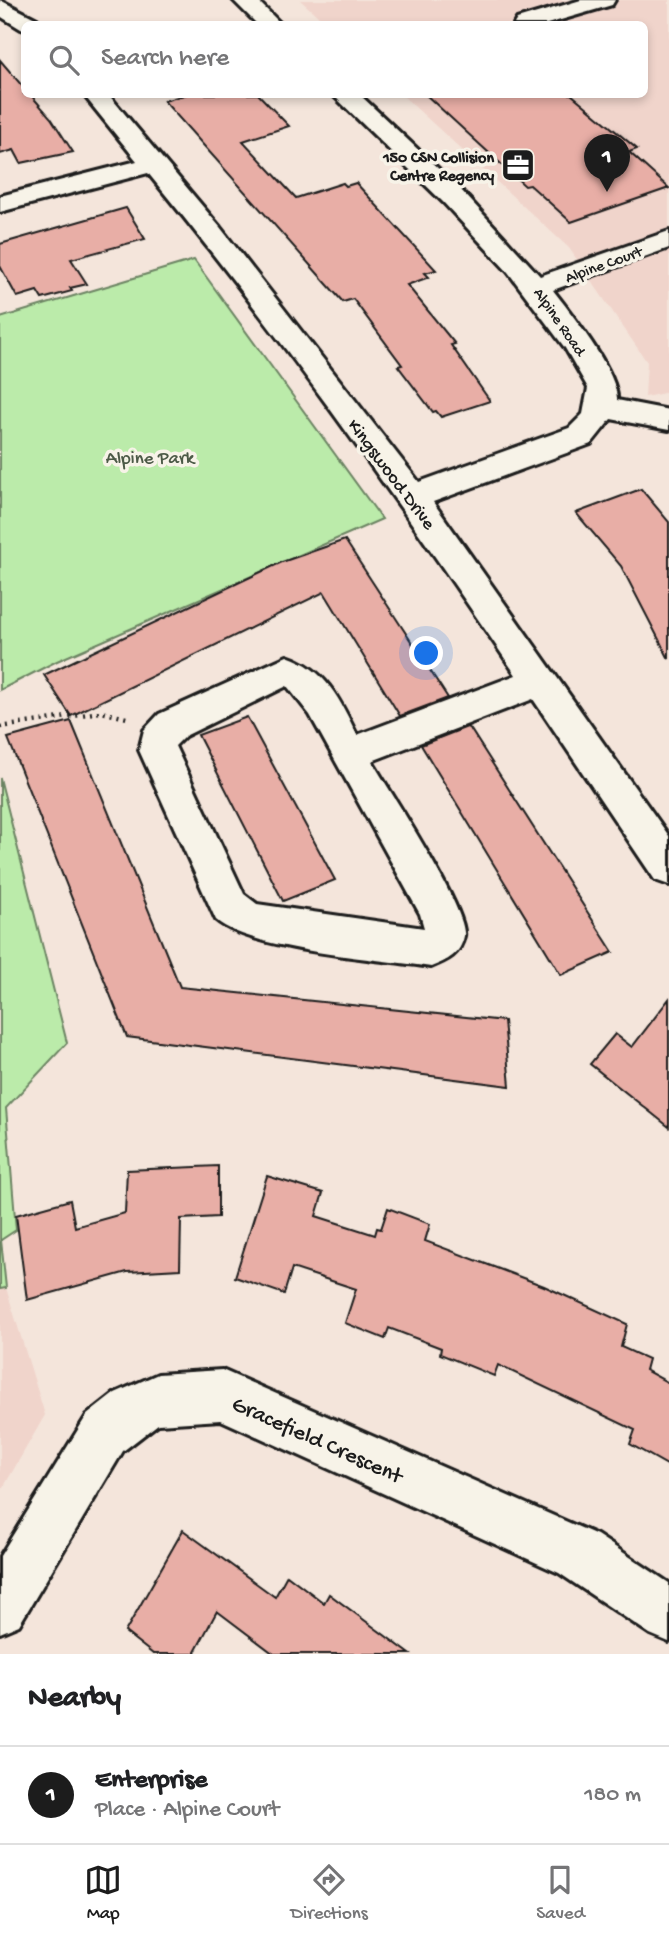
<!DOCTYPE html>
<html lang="en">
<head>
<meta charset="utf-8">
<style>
	body { margin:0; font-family:"Gochi Hand",sans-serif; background:#f2f2f2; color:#202124 }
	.you { position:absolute; left:427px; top:654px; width:24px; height:24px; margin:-18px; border:5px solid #fff; border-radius:50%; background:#1a73e8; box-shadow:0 0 0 10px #1a73e833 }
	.badge { display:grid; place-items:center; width:46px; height:46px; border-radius:50%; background:#1c1c1c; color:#fff; font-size:23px; font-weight:700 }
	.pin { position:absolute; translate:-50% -58px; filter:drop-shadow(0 2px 4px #0008) }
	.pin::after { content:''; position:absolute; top:37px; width:24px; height:21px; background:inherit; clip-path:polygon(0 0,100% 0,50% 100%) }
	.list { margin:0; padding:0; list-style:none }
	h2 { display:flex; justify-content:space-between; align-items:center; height:91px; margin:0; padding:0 28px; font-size:30px }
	h2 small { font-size:23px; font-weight:400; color:#757577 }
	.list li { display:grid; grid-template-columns:46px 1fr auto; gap:21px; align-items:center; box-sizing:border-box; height:98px; padding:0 28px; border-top:2px solid #e0e0e0 }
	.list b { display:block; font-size:26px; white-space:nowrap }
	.list p { margin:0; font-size:23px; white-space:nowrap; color:#757577 }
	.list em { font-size:23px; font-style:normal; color:#757577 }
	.icon { flex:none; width:38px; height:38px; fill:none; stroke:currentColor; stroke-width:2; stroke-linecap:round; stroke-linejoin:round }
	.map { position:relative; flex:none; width:669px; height:1654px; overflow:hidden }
	.search { position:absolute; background:#fff; box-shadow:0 4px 10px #0003; left:21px; right:21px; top:21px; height:77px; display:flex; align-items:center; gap:18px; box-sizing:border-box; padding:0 24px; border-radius:10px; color:#757577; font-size:26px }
	.sheet { height:189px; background:#fff }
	nav { display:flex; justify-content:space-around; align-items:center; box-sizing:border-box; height:98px; border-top:2px solid #e0e0e0; background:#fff; font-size:19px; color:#757577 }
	nav a { display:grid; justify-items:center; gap:4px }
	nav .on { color:#1c1c1c }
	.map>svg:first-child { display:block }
	.built { fill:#f0d4cb }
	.green { fill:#bbebaa; stroke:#6c8463; stroke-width:2 }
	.building { fill:#e8aea6; stroke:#1c1c1c; stroke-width:2 }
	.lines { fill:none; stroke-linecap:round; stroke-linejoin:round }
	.minor-casing { stroke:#1c1c1c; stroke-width:6 }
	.path { stroke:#1c1c1c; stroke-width:4.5; stroke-dasharray:2 5; stroke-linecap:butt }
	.minor { fill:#f7f3e8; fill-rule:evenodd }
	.labels { text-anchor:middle; stroke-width:7; stroke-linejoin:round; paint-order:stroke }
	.far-poi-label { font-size:16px; font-weight:bold; fill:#1c1c1c; stroke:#f7f3e8; text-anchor:end }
	.far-street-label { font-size:16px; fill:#1c1c1c; stroke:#f7f3e8 }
	.park-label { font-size:19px; fill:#4c5a47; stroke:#f7f3e8 }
	.street-label { font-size:19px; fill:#1c1c1c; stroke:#f7f3e8 }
	.near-street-label { font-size:23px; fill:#1c1c1c; stroke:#f7f3e8 }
</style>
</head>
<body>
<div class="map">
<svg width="669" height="1654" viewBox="0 0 669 1654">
	<rect width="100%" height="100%" fill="#f4e5db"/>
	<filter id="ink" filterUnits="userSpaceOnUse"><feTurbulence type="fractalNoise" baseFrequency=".0143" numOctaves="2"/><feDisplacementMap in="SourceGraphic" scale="14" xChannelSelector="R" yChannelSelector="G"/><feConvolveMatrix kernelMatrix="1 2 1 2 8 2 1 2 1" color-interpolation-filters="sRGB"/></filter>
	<g filter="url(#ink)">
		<!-- built -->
		<g class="built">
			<path d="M300 0H669V392L645 397 647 362 569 248 402 95 644 94V24H327Z"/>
			<path d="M6 1288 45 1415 0 1493V1289Z"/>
		</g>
		<!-- green -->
		<g class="green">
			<path d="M194 260 382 519 57 661 0 690V318Z"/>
			<path d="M0 778 67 1043 6 1108 16 1230 1 1240 6 1288 0 1289Z"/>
		</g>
		<!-- building -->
		<g class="building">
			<path d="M0 60 24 88V94H30L51 118 73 152 21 163 14 150 0 154Z"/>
			<path d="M187 94H258L289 126 243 141 296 198 343 183 346 186 356 183 436 270 425 273 429 277 407 285 455 344 451 345 490 401 441 417 436 411 433 412 398 366 402 365 353 299 343 302 164 101Z"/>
			<path d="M425 94H571L637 149 629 152 669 188 571 222 530 185 525 186Z"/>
			<path d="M126 208 145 239 71 259 87 284 70 288 72 291 42 299 37 291 17 297 0 266V244Z"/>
			<path d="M641 489 669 522V659L621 566 576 513Z"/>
			<path d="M345 540 448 698 400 716 324 592 71 716 44 675 282 562Z"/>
			<path d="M247 717 335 880 283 901 198 735Z"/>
			<path d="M71 721 180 987 504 1021 510 1086 127 1037 8 738Z"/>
			<path d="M467 727 471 730 613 952 561 975 421 745Z"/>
			<path d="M669 999V1127L590 1064 615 1034 632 1047Z"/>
			<path d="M218 1166V1217L181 1219 180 1269 127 1272 27 1300 16 1215 70 1200 75 1227 125 1213 127 1170Z"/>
			<path d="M267 1176 323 1193 316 1216 375 1235 377 1228 381 1229 388 1208 430 1224 425 1241 544 1286 627 1324 621 1347 648 1359 645 1370 669 1383V1466L630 1444 635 1430 498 1365 494 1376 440 1354 441 1348 389 1328 385 1339 345 1323 356 1289 292 1268 284 1294 235 1277Z"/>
			<path d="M183 1530 275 1597 287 1575 324 1603 329 1594 410 1654H274L217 1611 194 1654H153L125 1632Z"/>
		</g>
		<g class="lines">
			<!-- minor casing -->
			<g class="minor-casing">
				<g id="minor">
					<path d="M0 0 37 19 40 24H24V30L21 29 0 16Z"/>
					<path d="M233 0H257L281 24H257Z"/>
					<path d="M581 0H615L612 5 547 24H514L517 19Z"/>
					<path d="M83 94H108L220 227 419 482 569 428 583 414 588 388 565 348 508 272 443 202 332 94H359L461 190 540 276 669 231V248L553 290C570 312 619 373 617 400L669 410V430L611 419 591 444 433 502 669 836V885L655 880 533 699 372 761C388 789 469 911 464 936 460 955 448 960 431 967 379 959 253 951 216 920L139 750 144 730 159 714 287 656C326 669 340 700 357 735L516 675C400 503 280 334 148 173L0 212V196L137 161ZM287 686 310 715 420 914 424 928 257 904 244 894 175 746 185 736Z"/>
					<path d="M222 1370 597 1535 669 1583V1642L650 1634 559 1573 221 1420 158 1424 123 1451 19 1625 0 1633V1556L87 1415 115 1393 158 1374Z"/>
				</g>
			</g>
			<!-- path -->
			<path class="path" d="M0 727 101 712 131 719"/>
			<!-- minor -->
			<use href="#minor" class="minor"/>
		</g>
	</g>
	<!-- icons -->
	<defs>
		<g id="office-square" transform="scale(1.75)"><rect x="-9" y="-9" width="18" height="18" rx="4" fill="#1c1c1c" stroke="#f7f3e8"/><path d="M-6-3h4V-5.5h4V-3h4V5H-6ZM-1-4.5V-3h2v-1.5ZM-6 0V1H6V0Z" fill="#fff"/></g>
	</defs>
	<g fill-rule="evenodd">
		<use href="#office-square" x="518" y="165"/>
	</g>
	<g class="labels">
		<!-- far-poi labels -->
		<g class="far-poi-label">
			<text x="494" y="162">150 CSN Collision<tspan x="494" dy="18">Centre Regency</tspan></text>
		</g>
		<!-- far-street labels -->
		<g class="far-street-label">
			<text transform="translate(603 263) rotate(-20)" y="6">Alpine Court</text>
			<text transform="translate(561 321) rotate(55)" y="6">Alpine Road</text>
		</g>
		<!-- park labels -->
		<g class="park-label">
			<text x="150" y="463">Alpine Park</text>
		</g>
		<!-- street labels -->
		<g class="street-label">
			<text transform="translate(393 473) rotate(53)" y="7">Kingswood Drive</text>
		</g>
		<!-- near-street labels -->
		<g class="near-street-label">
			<text transform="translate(318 1438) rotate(24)" y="8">Gracefield Crescent</text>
		</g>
	</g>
</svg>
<div class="you"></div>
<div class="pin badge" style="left:607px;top:192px">1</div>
<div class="search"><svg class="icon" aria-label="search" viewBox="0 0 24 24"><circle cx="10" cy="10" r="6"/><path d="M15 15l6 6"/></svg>Search here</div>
</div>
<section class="sheet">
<h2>Nearby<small></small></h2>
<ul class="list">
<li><span class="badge">1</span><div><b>Enterprise</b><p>Place · Alpine Court</p></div><em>180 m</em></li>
</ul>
</section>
<nav>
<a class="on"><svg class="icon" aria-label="map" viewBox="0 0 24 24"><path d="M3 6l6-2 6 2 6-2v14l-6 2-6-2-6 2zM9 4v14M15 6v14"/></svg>Map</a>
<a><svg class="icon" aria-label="directions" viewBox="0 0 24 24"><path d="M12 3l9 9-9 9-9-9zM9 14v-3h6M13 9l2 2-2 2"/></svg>Directions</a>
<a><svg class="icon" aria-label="saved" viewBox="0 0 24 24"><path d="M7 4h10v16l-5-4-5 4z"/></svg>Saved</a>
</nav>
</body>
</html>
